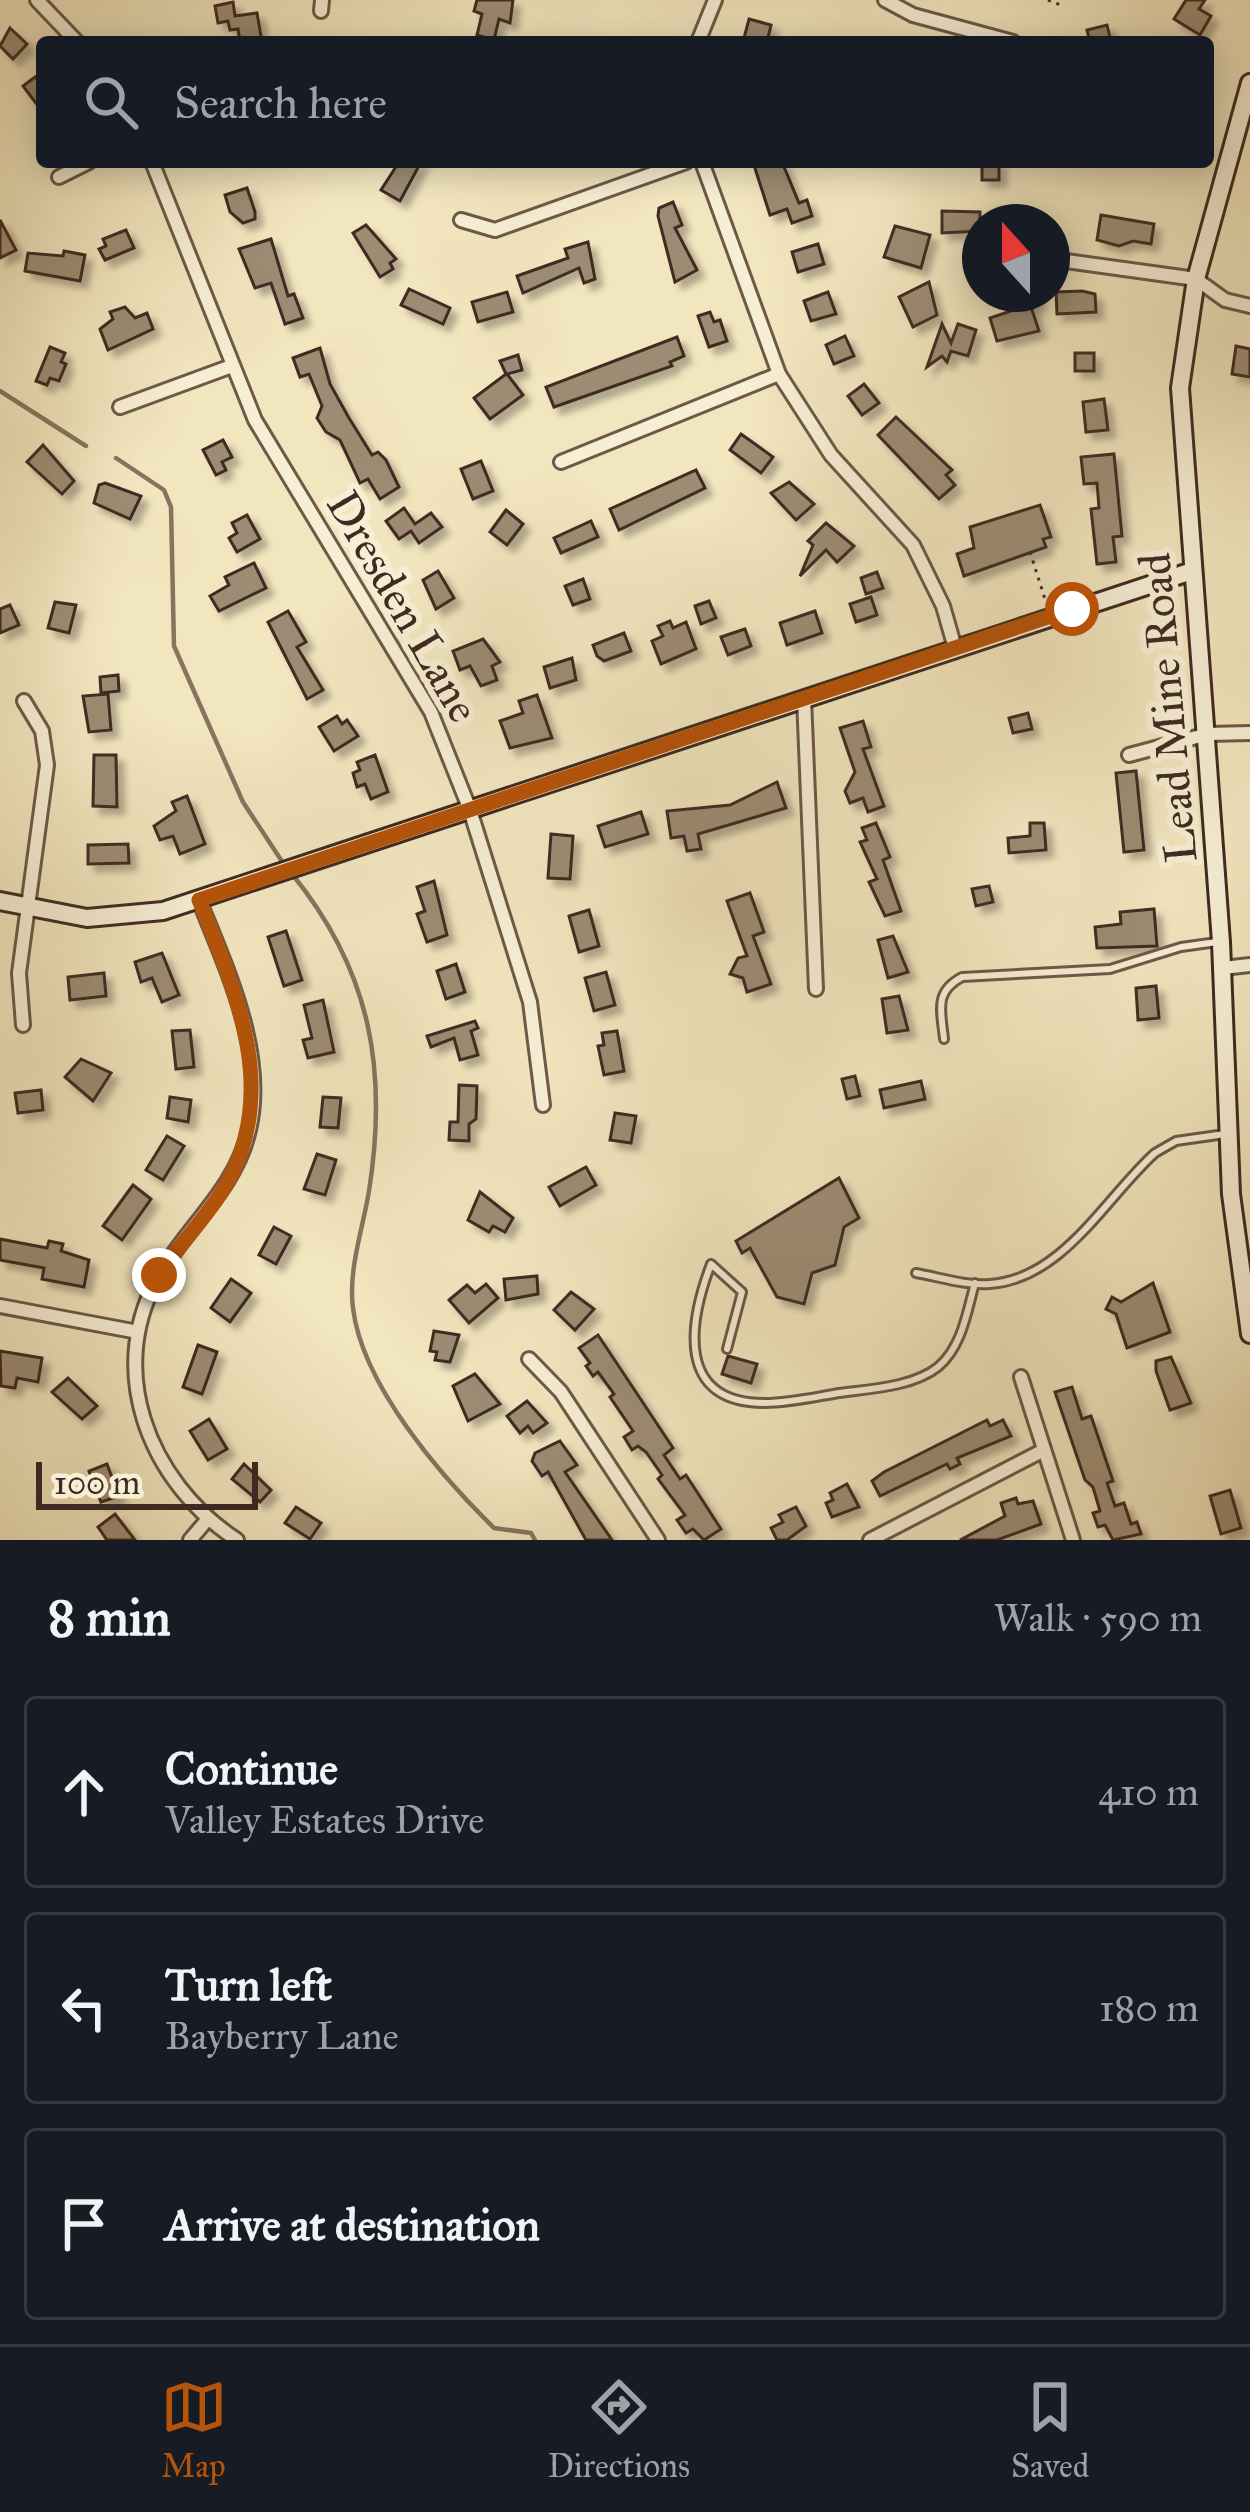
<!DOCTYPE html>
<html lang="en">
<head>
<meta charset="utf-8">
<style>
	body { margin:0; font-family:"IM FELL Great Primer",serif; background:#242831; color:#f1f3f6 }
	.compass { position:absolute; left:962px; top:204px; width:108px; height:108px; border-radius:50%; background:#171b24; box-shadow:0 6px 30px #0003; rotate:339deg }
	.scale { position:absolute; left:36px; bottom:30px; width:222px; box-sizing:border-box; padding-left:12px; border:6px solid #3f2a21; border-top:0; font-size:33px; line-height:42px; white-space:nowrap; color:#3f2a21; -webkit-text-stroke:9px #f7efd5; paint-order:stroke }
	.stop { position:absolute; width:36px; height:36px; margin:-27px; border:9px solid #b45309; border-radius:50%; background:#fff }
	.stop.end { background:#b45309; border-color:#fff; box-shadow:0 3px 12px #0008 }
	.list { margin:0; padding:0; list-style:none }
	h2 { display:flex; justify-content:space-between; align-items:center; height:156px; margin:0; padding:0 48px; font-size:51px }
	h2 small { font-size:39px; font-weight:400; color:#9ea1a6 }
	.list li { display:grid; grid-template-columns:78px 1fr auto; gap:36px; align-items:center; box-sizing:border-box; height:192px; margin:0 24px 24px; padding:0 24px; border:3px solid #363941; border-radius:12px }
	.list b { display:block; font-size:45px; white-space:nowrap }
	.list p { margin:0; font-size:39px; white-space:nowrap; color:#9ea1a6 }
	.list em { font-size:39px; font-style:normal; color:#9ea1a6 }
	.icon { flex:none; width:66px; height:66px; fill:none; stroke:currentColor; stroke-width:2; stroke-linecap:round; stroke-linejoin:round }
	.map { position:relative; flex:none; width:1250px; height:1540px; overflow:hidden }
	.search { position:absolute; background:#171b24; box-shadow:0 6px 30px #0003; left:36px; right:36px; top:36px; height:132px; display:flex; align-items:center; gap:30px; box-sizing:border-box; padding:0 42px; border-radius:12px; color:#9ea1a6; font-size:45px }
	.sheet { height:804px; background:#171b24 }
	nav { display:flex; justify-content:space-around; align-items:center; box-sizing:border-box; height:168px; border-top:3px solid #363941; background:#171b24; font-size:33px; color:#9ea1a6 }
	nav a { display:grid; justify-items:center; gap:6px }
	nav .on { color:#b45309 }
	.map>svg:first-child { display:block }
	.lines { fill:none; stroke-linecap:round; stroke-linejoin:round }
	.stream { stroke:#86745f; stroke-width:4.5 }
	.building { fill:#9c8c73; stroke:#3f2a21; stroke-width:3; filter:url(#shadow) }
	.lane-casing { stroke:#6c5948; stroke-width:12 }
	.street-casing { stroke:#6c5948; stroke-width:18 }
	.secondary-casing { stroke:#3f2a21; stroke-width:22 }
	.path { stroke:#3f2a21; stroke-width:3; stroke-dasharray:3 6; stroke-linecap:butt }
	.lane { stroke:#f7efd5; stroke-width:6 }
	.street { stroke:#f7efd5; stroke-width:12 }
	.secondary { stroke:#f7efd5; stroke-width:16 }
	.route { stroke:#b45309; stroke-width:15 }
	.labels { text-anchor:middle; stroke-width:12; stroke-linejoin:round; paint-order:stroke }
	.street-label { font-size:45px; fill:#3f2a21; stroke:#f7efd5 }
</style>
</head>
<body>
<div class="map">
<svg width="1250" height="1540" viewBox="0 0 1250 1540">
	<defs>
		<filter id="shadow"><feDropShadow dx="7" dy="7" stdDeviation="3" flood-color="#0004"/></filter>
	</defs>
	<rect width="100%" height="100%" fill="#f2e6bf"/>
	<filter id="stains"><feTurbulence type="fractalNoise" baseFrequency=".00167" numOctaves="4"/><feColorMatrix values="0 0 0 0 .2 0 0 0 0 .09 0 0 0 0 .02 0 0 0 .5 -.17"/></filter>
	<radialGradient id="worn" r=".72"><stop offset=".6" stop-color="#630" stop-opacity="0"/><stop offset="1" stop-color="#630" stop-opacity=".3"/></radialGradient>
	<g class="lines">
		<!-- stream -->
		<g class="stream">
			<path d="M0 391 86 446"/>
			<path d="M116 458 164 490 171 507 174 646 243 802 285 866"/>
			<path d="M292 874C371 971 388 1070 369 1191 363 1228 348 1270 353 1308 362 1385 441 1476 494 1528L531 1533 535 1540"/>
		</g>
	</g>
	<!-- building -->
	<g class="building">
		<path d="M477 0H513L510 23 499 19 494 40 477 35 482 14 474 11Z"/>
		<path d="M1186 0H1205L1199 9 1211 16 1200 35 1174 19Z"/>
		<path d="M233 2 235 16 257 13 262 42H240L238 29 230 30 228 21 218 23 215 6Z"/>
		<path d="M749 19 771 25 767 42H743Z"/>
		<path d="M1107 25 1111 42H1090L1087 30Z"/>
		<path d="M10 28 27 44 13 59 0 46Z"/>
		<path d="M35 77 42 84V111L23 86Z"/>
		<path d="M399 162H421L400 201 381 190Z"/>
		<path d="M753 162H782L799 203 807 200 812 216 792 223 787 209 770 215Z"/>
		<rect x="982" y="162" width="17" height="18"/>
		<path d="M247 188 255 212V219L243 223 230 212 225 195Z"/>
		<path d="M673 202 682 225 675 228 697 270 675 282 658 216 659 208Z"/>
		<path d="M942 211 980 212V231L942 233Z"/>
		<path d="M1101 215 1154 224 1151 244 1133 241 1119 246 1097 240Z"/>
		<path d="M0 220 16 250 0 258Z"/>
		<path d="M366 225 396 259 390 263 393 269 380 277 353 233Z"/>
		<path d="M895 226 930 235 921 268 884 257Z"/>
		<path d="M126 230 134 248 105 260 99 249 106 246 103 239Z"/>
		<path d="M271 239 288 296 294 294 303 318 285 324 271 283 255 288 239 249Z"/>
		<path d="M588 242 595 279 584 283 579 268 523 293 517 276 568 258 565 249Z"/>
		<path d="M818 244 824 264 798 272 792 252Z"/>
		<path d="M64 251 85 255 80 281 25 271 28 253 63 256Z"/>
		<path d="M929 282 937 315 913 327 899 297Z"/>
		<path d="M409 289 450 308 443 324 401 305Z"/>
		<path d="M1082 291 1095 294 1096 312 1057 314 1056 292Z"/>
		<path d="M507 292 513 312 478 322 472 302Z"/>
		<path d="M828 292 836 314 811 321 804 301Z"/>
		<path d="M1023 294 1039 298 1032 310 1039 331 997 341 990 318 1014 310Z"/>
		<path d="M125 307 135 318 147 313 153 329 108 350 100 329 113 319 110 312Z"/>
		<path d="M710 312 714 322 720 320 727 341 709 347 698 316Z"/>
		<path d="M942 324 951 343 958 324 976 330 968 356 951 351 947 362 942 356 927 367Z"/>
		<path d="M845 336 854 356 834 364 826 345Z"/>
		<path d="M677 337 684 356 670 362 672 366 554 407 546 387Z"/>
		<path d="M1236 346 1250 349V377L1232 374Z"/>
		<path d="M50 347 65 353 61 362 66 364 59 381 50 378 47 385 36 381Z"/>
		<path d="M320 348 330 384 349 418 372 455 378 452 386 460 399 487 380 499 368 479 360 483 340 440 326 432 317 418 322 406 309 374 300 377 293 358Z"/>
		<rect x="1075" y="353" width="19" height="18"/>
		<path d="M518 355 522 370 507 374 523 395 490 419 474 398 506 374 500 361Z"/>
		<path d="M864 384 879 403 862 415 848 396Z"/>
		<path d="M1104 399 1108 430 1086 432 1083 402Z"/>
		<path d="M896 417 952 470 946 475 955 485 939 499 878 435Z"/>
		<path d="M741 434 773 457 761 473 730 450Z"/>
		<path d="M223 440 232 457 222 462 226 470 216 475 203 450Z"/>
		<path d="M43 445 74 481 62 494 27 462Z"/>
		<path d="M1114 454 1122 536 1113 537 1116 562 1097 564 1091 509 1099 508 1097 483 1084 484 1081 457Z"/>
		<path d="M481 461 493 491 473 499 461 469Z"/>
		<path d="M696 470 705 488 619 530 610 509Z"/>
		<path d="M789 482 814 504 796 520 771 493Z"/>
		<path d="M105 483 141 496 130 519 94 503 99 485Z"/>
		<path d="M1040 505 1051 537 1043 539 1046 547 964 576 957 554 974 548 970 527Z"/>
		<path d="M404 508 415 524 431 513 442 527 419 543 411 531 399 539 386 521Z"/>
		<path d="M506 510 523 524 507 545 490 532Z"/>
		<path d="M247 515 260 539 237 552 229 538 237 533 232 523Z"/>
		<path d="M591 521 598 537 561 553 554 538Z"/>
		<path d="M826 523 854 546 837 562 826 550 800 576 813 545 808 541Z"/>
		<path d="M254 563 266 588 219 611 210 596 229 585 225 577Z"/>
		<path d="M438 571 454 598 436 609 423 580Z"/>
		<path d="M877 572 883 588 866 594 861 578Z"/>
		<path d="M583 579 590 599 573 605 565 586Z"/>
		<path d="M871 597 877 615 856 622 850 604Z"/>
		<path d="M709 601 716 618 701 624 695 606Z"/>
		<path d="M55 602 76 605 69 633 48 628Z"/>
		<path d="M10 605 19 625 0 633V609Z"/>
		<path d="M288 611 306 642 297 647 323 690 307 699 268 622Z"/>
		<path d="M815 611 822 633 787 645 780 623Z"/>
		<path d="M670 621 673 628 686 622 696 649 661 664 652 641 663 636 658 626Z"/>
		<path d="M745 629 751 646 728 655 721 637Z"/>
		<path d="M624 633 631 651 604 661 597 656 593 645Z"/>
		<path d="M483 639 500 662 492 666 497 680 481 686 470 666 460 670 453 651Z"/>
		<path d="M572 658 576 680 550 688 544 667Z"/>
		<path d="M118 675 119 691 101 693 100 677Z"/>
		<path d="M108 694 111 730 89 732 83 696Z"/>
		<path d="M537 695 552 738 510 748 500 721 523 713 519 701Z"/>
		<path d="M1028 713 1032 729 1013 733 1009 718Z"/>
		<path d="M337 716 342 724 347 720 358 736 334 751 319 727Z"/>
		<path d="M863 721 871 747 863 749 884 806 868 812 863 798 850 803 845 791 855 772 840 728Z"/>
		<path d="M94 755H116L117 807 93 806Z"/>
		<path d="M375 755 388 792 371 799 365 784 357 787 353 773 360 770 357 762Z"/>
		<path d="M1136 771 1144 850 1124 852 1116 773Z"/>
		<path d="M777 782 786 808 698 834 701 849 687 851 684 836 671 838 667 811 730 805Z"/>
		<path d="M187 796 205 844 180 854 173 836 160 840 154 826 176 811 172 802Z"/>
		<path d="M641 812 648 834 605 847 598 826Z"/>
		<path d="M876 823 890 857 883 860 901 911 885 916 869 882 877 879 860 842 867 840 862 828Z"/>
		<path d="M1030 823H1044L1046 850 1009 853 1008 838 1030 836Z"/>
		<path d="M551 834 573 836 570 879 548 878Z"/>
		<path d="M128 844 129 863 88 864V845Z"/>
		<path d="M434 881 447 935 427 942 417 914 425 911 417 887Z"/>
		<path d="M989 886 993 902 976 906 972 889Z"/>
		<path d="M750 893 764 932 753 936 771 984 747 992 743 978 730 974 738 958 747 956 727 901Z"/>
		<path d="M1154 909 1157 946 1097 948 1095 927 1121 924 1120 912Z"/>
		<path d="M589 910 599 946 579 952 569 916Z"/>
		<path d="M286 931 302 980 284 986 268 937Z"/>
		<path d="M893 936 908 972 888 978 878 940Z"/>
		<path d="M162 953 179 995 162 1002 152 978 141 982 135 962Z"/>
		<path d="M456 964 465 992 446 999 437 971Z"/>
		<path d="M606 972 615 1005 594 1011 585 978Z"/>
		<path d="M104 973 106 996 70 1000 68 977Z"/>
		<path d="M1156 986 1159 1018 1138 1020 1136 988Z"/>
		<path d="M899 996 908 1030 887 1033 882 999Z"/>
		<path d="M323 1000 334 1052 308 1058 303 1040 312 1038 304 1005Z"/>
		<path d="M475 1021 478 1028 471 1031 478 1055 460 1060 454 1038 431 1047 427 1036Z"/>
		<path d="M190 1030 194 1067 176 1069 172 1031Z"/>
		<path d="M617 1031 624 1071 604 1075 598 1046 604 1045 602 1033Z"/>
		<path d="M81 1059 111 1073 93 1101 65 1077Z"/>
		<path d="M855 1076 860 1096 847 1099 842 1079Z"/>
		<path d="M921 1081 925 1099 884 1108 880 1090Z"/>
		<path d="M459 1085 477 1086 476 1119 469 1124V1141L449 1140 450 1122H458Z"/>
		<path d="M41 1090 43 1110 18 1113 15 1093Z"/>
		<path d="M170 1097 191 1100 188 1122 167 1118Z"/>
		<path d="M323 1097 341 1098 338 1128 320 1127Z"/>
		<path d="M615 1113 636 1116 631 1143 610 1140Z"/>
		<path d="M167 1136 184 1146 163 1180 146 1170Z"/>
		<path d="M317 1154 336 1160 325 1195 304 1189Z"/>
		<path d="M586 1167 596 1185 560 1206 549 1187Z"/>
		<path d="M839 1178 859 1218 844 1227 835 1265 812 1273 804 1304 777 1297 750 1248 742 1253 736 1241Z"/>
		<path d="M133 1185 151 1199 122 1240 103 1226Z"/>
		<path d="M480 1192 513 1218 505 1232 493 1226 489 1232 468 1220Z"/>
		<path d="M274 1227 291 1236 276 1264 259 1255Z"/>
		<path d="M0 1239 47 1248 49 1241 63 1244 61 1251 89 1260 84 1287 42 1279 44 1268 0 1260Z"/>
		<path d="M537 1276 538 1294 506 1300 504 1279Z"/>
		<path d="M231 1279 251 1293 230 1322 211 1308Z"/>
		<path d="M1153 1283 1170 1332 1127 1348 1116 1314 1106 1309 1112 1297 1121 1302Z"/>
		<path d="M486 1284 498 1298 469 1323 449 1300 467 1285 475 1293Z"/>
		<path d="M571 1292 594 1309 575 1330 554 1310Z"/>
		<path d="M434 1331 459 1335 450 1362 435 1360 437 1352 430 1351Z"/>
		<path d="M598 1335 673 1448 664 1455 680 1479 686 1475 721 1529 704 1540 693 1529 686 1533 677 1520 685 1515 658 1479 662 1475 646 1452 638 1446 632 1450 624 1437 633 1431 610 1397 614 1394 598 1372 593 1376 586 1366 590 1363 579 1348Z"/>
		<path d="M198 1345 217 1352 202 1394 183 1387Z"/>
		<path d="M0 1351 42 1358 38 1382 17 1378 15 1388 1 1386Z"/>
		<path d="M728 1356 757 1364 751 1383 722 1374Z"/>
		<path d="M1171 1357 1191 1403 1170 1410 1156 1371V1361Z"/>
		<path d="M475 1374 500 1404 468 1421 453 1386Z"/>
		<path d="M68 1378 97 1406 82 1419 52 1392Z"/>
		<path d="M1072 1387 1082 1419 1091 1416 1113 1481 1107 1483 1115 1506 1124 1503 1131 1524 1137 1522 1141 1534 1113 1540 1105 1525 1098 1527 1093 1513 1100 1511 1093 1487 1085 1480 1055 1392Z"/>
		<path d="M527 1401 547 1423 533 1433 528 1426 520 1433 507 1416Z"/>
		<path d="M209 1419 227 1449 208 1460 190 1431Z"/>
		<path d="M987 1420 990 1426 1003 1420 1011 1436 957 1458 960 1464 950 1469 947 1464 880 1496 872 1481 884 1472Z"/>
		<path d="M560 1441 577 1465 565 1472 612 1540H586L548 1472 542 1476 532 1461 535 1453Z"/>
		<path d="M107 1464 119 1496 101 1502 89 1471Z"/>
		<path d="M244 1464 271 1490 260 1502 232 1479Z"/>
		<path d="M847 1484 859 1507 832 1517 826 1503 833 1500 830 1493Z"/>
		<path d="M1230 1490 1241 1528 1221 1534 1210 1496Z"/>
		<path d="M1016 1498 1018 1504 1033 1501 1041 1524 997 1540H960L1005 1516 1001 1503Z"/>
		<path d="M296 1507 321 1523 310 1539 285 1523Z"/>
		<path d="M796 1507 806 1526 787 1540H777L771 1528 783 1522 779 1515Z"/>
		<path d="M115 1514 135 1540H107L98 1527Z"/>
	</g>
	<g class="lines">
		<!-- lane casing -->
		<g class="lane-casing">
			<g id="lane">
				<path d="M944 1039C941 1010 934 992 962 977L1110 969 1181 947 1217 942"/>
				<path d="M916 1273C939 1277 966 1286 990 1284 1063 1279 1106 1197 1155 1153L1176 1141 1225 1134"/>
				<path d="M727 1349 742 1292 711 1264C689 1322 675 1403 765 1403 789 1403 815 1397 839 1393 869 1389 913 1387 938 1367 962 1347 967 1312 975 1283"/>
			</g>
		</g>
		<!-- street casing -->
		<g class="street-casing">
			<g id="street">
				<path d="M37 0 77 42"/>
				<path d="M885 0 913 15 1013 42"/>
				<path d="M321 11 322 0"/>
				<path d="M698 42 715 0"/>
				<path d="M152 162 255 420 431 712 470 810 530 1002 543 1105"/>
				<path d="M702 162 779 374 831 455 913 545 943 606 955 648"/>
				<path d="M59 177 89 162"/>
				<path d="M461 220 495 230 686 162"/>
				<path d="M1052 259 1196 279 1225 300 1250 306"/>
				<path d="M977 273H980"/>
				<path d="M120 407 229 367"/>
				<path d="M561 462 779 374"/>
				<path d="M804 698 816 989"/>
				<path d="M1129 755 1208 734 1250 733"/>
				<path d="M199 900C227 970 267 1054 249 1130 236 1187 192 1222 163 1269 102 1366 148 1482 237 1540"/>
				<path d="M1223 968 1250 965"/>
				<path d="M23 1025 19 973 47 765 42 731 24 701"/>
				<path d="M0 1306 138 1332"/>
				<path d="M529 1359 561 1392 658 1540"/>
				<path d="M1021 1377 1073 1540"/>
				<path d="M190 1540 207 1520"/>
				<path d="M870 1540 1044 1450"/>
			</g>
		</g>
		<!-- secondary casing -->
		<g class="secondary-casing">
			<g id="secondary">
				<path d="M1250 83 1196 279 1180 388 1221 942 1231 1194 1250 1334"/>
				<path d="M0 901 87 918 163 911 1192 571"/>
			</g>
		</g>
		<!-- path -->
		<g class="path">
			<path d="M1048 0 1063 6"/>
			<path d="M1080 40V42"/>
			<path d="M1030 552 1045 599"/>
		</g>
		<!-- lane -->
		<use href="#lane" class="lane"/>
		<!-- street -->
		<use href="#street" class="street"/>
		<!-- secondary -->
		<use href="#secondary" class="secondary"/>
	</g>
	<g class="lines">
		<!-- route -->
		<path class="route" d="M159 1275C180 1244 207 1217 226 1185 280 1091 236 992 199 900L1072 609"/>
	</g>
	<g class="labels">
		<!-- street labels -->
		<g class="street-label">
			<text transform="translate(404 606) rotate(60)" y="16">Dresden Lane</text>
			<text transform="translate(1167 708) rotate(-95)" y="16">Lead Mine Road</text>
		</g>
	</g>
	<rect width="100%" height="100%" filter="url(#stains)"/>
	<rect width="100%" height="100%" fill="url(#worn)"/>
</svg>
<svg class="compass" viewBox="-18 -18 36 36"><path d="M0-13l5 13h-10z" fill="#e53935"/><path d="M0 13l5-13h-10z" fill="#9ea1a6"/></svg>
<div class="scale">100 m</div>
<div class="stop" style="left:1072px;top:609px"></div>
<div class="stop end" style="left:159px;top:1275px"></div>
<div class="search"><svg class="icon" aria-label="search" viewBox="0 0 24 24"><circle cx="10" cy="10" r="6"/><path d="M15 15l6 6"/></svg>Search here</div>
</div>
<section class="sheet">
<h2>8 min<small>Walk · 590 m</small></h2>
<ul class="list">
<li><svg class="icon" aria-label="ahead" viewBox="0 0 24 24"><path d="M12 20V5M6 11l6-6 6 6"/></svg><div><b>Continue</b><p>Valley Estates Drive</p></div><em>410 m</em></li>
<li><svg class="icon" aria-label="left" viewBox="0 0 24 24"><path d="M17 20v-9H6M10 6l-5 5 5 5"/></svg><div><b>Turn left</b><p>Bayberry Lane</p></div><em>180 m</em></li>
<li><svg class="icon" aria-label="arrive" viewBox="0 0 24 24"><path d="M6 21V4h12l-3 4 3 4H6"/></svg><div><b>Arrive at destination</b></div></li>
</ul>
</section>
<nav>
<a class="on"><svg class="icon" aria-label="map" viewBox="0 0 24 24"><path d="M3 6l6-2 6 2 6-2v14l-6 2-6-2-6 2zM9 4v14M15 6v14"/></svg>Map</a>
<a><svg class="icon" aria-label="directions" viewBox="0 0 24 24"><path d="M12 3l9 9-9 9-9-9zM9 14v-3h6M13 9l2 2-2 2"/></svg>Directions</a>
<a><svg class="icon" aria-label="saved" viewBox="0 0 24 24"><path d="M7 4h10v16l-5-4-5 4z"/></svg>Saved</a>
</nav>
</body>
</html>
